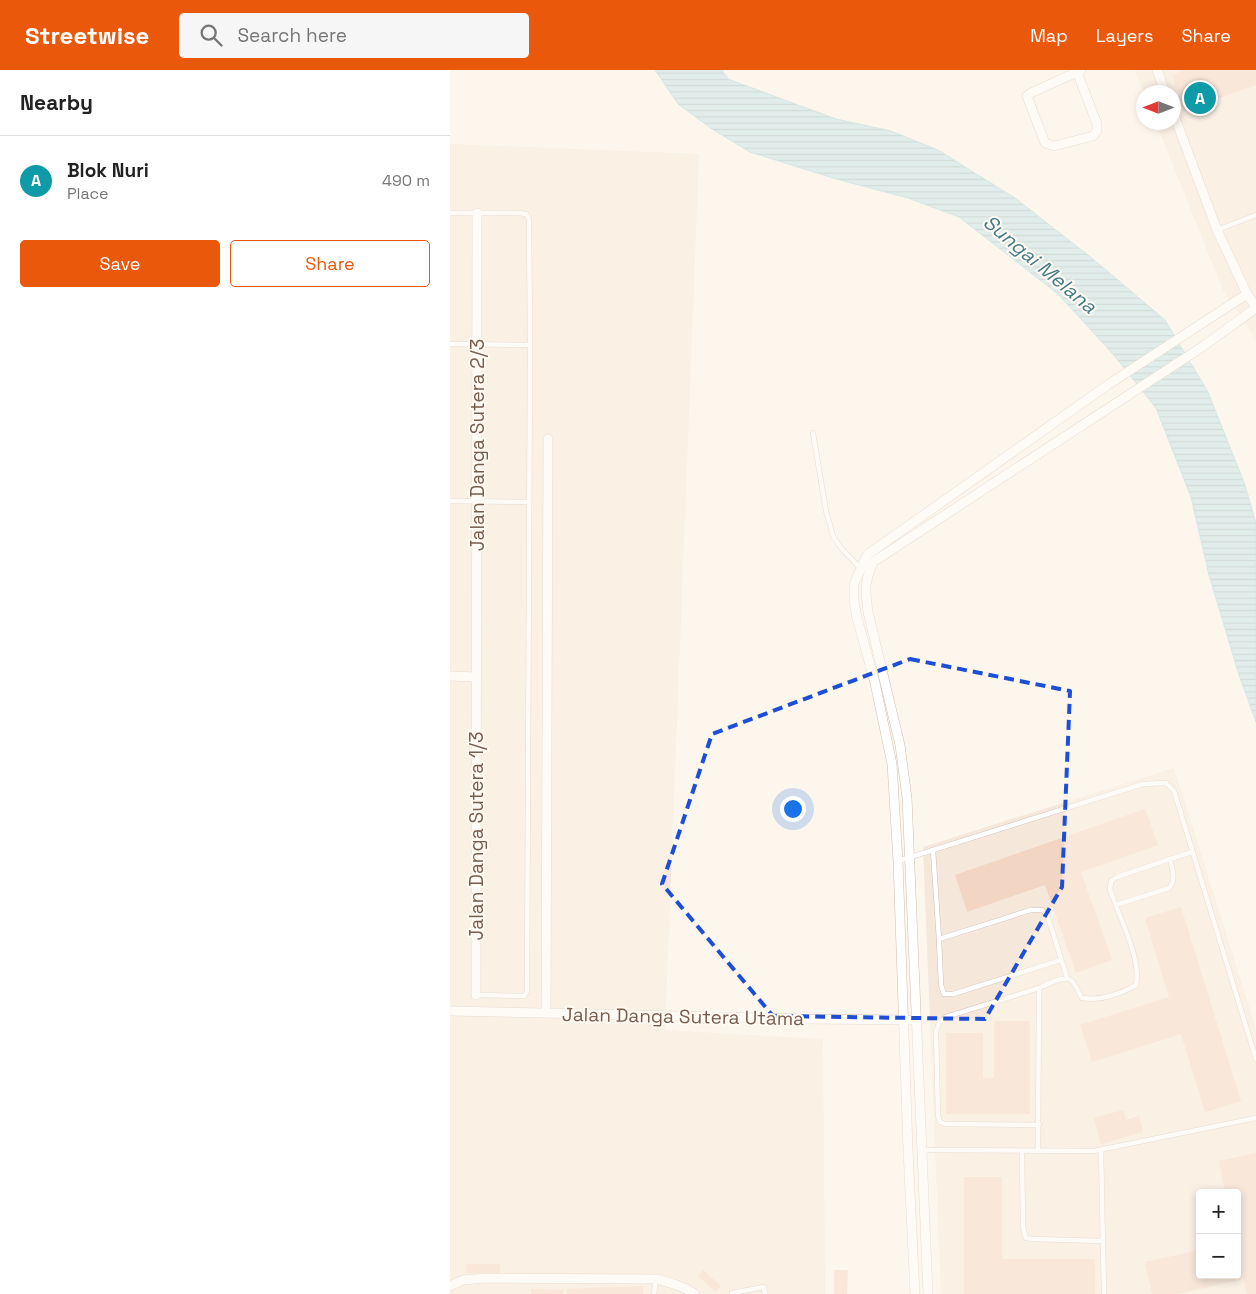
<!DOCTYPE html>
<html lang="en">
<head>
<meta charset="utf-8">
<style>
	body { margin:0; font-family:"Space Grotesk",sans-serif; background:#f6f6f6; color:#222 }
	.controls { position:absolute; right:15px; bottom:15px; display:grid; overflow:hidden; border-radius:5px; box-shadow:0 2px 8px #0003 }
	.controls button { width:45px; height:45px; display:grid; place-items:center; padding:0; border:0; border-bottom:1px solid #e0e0e0; background:#fff; color:#222; font:25px sans-serif }
	.compass { position:absolute; left:686px; top:15px; width:45px; height:45px; border-radius:50%; background:#fff; box-shadow:0 2px 8px #0003; rotate:270deg }
	.you { position:absolute; left:342px; top:738px; width:18px; height:18px; margin:-12px; border:4px solid #fff; border-radius:50%; background:#1a73e8; box-shadow:0 0 0 8px #1a73e833 }
	.badge { display:grid; place-items:center; width:32px; height:32px; border-radius:50%; background:#ea580c; color:#fff; font-size:16px; font-weight:700 }
	.pin { position:absolute; translate:-50% -50%; border:2px solid #fff; box-shadow:0 1px 5px #0006 }
	.list { margin:0; padding:0; list-style:none }
	h2 { display:flex; justify-content:space-between; align-items:center; height:65px; margin:0; padding:0 20px; font-size:21px }
	h2 small { font-size:16px; font-weight:400; color:#767676 }
	.list li { display:grid; grid-template-columns:32px 1fr auto; gap:15px; align-items:center; box-sizing:border-box; height:90px; padding:0 20px; border-top:1px solid #e0e0e0 }
	.list b { display:block; font-size:19px; white-space:nowrap }
	.list p { margin:0; font-size:16px; white-space:nowrap; color:#767676 }
	.list em { font-size:16px; font-style:normal; color:#767676 }
	.actions { display:flex; gap:10px; padding:15px 20px }
	.actions a { flex:1; padding:11px 0; border:1px solid #ea580c; border-radius:5px; text-align:center; font-size:18px; color:#ea580c }
	.actions .main { background:#ea580c; color:#fff }
	.icon { flex:none; width:28px; height:28px; fill:none; stroke:currentColor; stroke-width:2; stroke-linecap:round; stroke-linejoin:round }
	.map { position:relative; flex:none; width:806px; height:1224px; overflow:hidden }
	header { display:flex; align-items:center; gap:30px; box-sizing:border-box; height:70px; padding:0 25px; background:#ea580c; color:#fff }
	header strong { font-size:24px }
	nav { display:flex; gap:28px; margin-inline-start:auto; font-size:18px }
	.search { width:350px; height:45px; background:#f6f6f6; display:flex; align-items:center; gap:12px; box-sizing:border-box; padding:0 18px; border-radius:5px; color:#767676; font-size:19px }
	main { display:flex }
	aside { flex:1; background:#fff }
	.map>svg:first-child { display:block }
	.residential { fill:#f5e8da; fill-rule:evenodd }
	.water { fill:url(#water-rules); stroke:#a5d3da }
	.building { fill:#f3d5c3 }
	.lines { fill:none; stroke-linecap:round; stroke-linejoin:round }
	.lane-casing { stroke:#d1beb0; stroke-width:5.5 }
	.street-casing { stroke:#d1beb0; stroke-width:10 }
	.lane { stroke:#fff; stroke-width:4.5 }
	.street { stroke:#fff; stroke-width:9 }
	.marked { fill:none; stroke:#1d4ed8; stroke-width:4; stroke-dasharray:10 6; stroke-linejoin:round }
	.labels { text-anchor:middle; stroke-width:4; stroke-linejoin:round; paint-order:stroke }
	.street-label { font-size:19px; fill:#7a5c4d; stroke:#fffaf3 }
	.water-label { font-size:20px; font-style:italic; fill:#437c86; stroke:#fffaf3 }
</style>
</head>
<body>
<header>
<strong>Streetwise</strong>
<div class="search"><svg class="icon" aria-label="search" viewBox="0 0 24 24"><circle cx="10" cy="10" r="6"/><path d="M15 15l6 6"/></svg>Search here</div>
<nav><a>Map</a><a>Layers</a><a>Share</a></nav>
</header>
<main>
<aside>
<h2>Nearby<small></small></h2>
<ul class="list">
<li><span class="badge" style="background:#0f9aa8">A</span><div><b>Blok Nuri</b><p>Place</p></div><em>490 m</em></li>
</ul>
<div class="actions"><a class="main">Save</a><a>Share</a></div>
</aside>
<div class="map">
<svg width="806" height="1224" viewBox="0 0 806 1224">
	<defs>
		<pattern id="water-rules" width="6" height="5" patternUnits="userSpaceOnUse" patternTransform="scale(1.25)"><rect width="6" height="5" fill="#bfe3e8"/><path d="M0 2.5h6" fill="none" stroke="#a0bbbe"/></pattern>
	</defs>
	<rect width="100%" height="100%" fill="#fdf6ec"/>
	<!-- residential -->
	<g class="residential">
		<path d="M686 0H806V269L773 220 706 53 724 52V22H694L685 2Z"/>
		<path d="M0 74 249 84 215 960 373 969 375 1224H0Z"/>
		<path d="M724 698 806 959V1224H491L473 777ZM750 1123H787V1205H750Z"/>
	</g>
	<!-- water -->
	<path class="water" d="M205 0H272L278 9 386 49 441 61 488 80 565 128 643 189 715 250 758 322 795 415 806 453V652L789 605 759 505 741 427 706 338 662 283 608 224 509 147 458 128 386 109 300 82 262 59 228 34Z"/>
	<!-- building -->
	<g class="building">
		<path d="M735 0H806V15L734 41 722 5Z"/>
		<path d="M695 739 708 775 631 802 662 890 626 903 595 815 517 842 505 805Z"/>
		<path d="M731 837 791 1031 755 1042 731 964 642 992 630 955 719 927 695 848Z"/>
		<path d="M544 951H580V1044H496V963H533V1008H544Z"/>
		<path d="M673 1040 676 1050 689 1046 693 1062 651 1074 644 1048Z"/>
		<path d="M806 1083V1224H797L794 1209 727 1224H702L695 1192 750 1180V1205H787V1123H775L769 1091Z"/>
		<path d="M514 1107H552V1189H645V1224H514Z"/>
		<path d="M16 1194H50V1203H17Z"/>
		<path d="M253 1200 271 1216 266 1222 248 1206Z"/>
		<path d="M384 1200H398L397 1224H384Z"/>
		<path d="M193 1216V1224H117V1219Z"/>
		<path d="M81 1219 113 1220V1224H81Z"/>
	</g>
	<g class="lines">
		<!-- lane casing -->
		<g class="lane-casing">
			<g id="lane">
				<path d="M0 143H69L76 144 79 149 80 275 77 922 74 926 26 925"/>
				<path d="M767 160 806 145"/>
				<path d="M0 274 80 275"/>
				<path d="M363 363 376 441 383 466 391 478 410 498"/>
				<path d="M0 431 79 432"/>
				<path d="M483 780 489 869 581 840H592L597 844 617 908"/>
				<path d="M448 791 693 714 716 713 724 721 806 989"/>
				<path d="M666 835 660 820 661 811 667 807 720 789"/>
				<path d="M489 869 491 915 494 924H503L611 890"/>
				<path d="M589 1055 495 1054 490 1052 488 1046 486 962 489 953 496 947 589 918"/>
				<path d="M473 1080 644 1081 806 1048"/>
				<path d="M651 1080 654 1224"/>
				<path d="M572 1081 573 1158 576 1168 583 1169 653 1171"/>
				<path d="M588 1081 589 918C596 915 614 905 621 910 624 912 629 923 632 928 651 931 670 924 686 915 691 891 674 858 666 835L719 818C727 810 722 799 720 789L742 782"/>
				<path d="M282 1223 314 1217 315 1224"/>
				<path d="M204 1224 206 1209"/>
			</g>
		</g>
		<!-- street casing -->
		<g class="street-casing">
			<g id="street">
				<path d="M707 0 715 22"/>
				<path d="M627 2 647 54V61L643 66 604 76 595 73 577 26 581 23 627 2 631 0"/>
				<path d="M724 45 767 160 797 224 806 237"/>
				<path d="M0 606 26 607"/>
				<path d="M26 925 27 143"/>
				<path d="M0 941 354 949 460 950"/>
				<path d="M96 943 98 369"/>
				<path d="M0 1216 13 1210 36 1208 206 1209C221 1213 233 1216 245 1224"/>
				<path d="M465 1224 458 1080 448 791 442 694 425 613 407 548 404 531V514L417 485 659 314 797 224"/>
				<path d="M478 1224 457 728 450 675 418 542C415 519 414 513 423 492L752 277 806 238"/>
			</g>
		</g>
		<!-- lane -->
		<use href="#lane" class="lane"/>
		<!-- street -->
		<use href="#street" class="street"/>
	</g>
	<!-- marked area -->
	<path d="M0 0H806V1224H0ZM460 589 620 621 612 817 535 949 323 946 212 814 262 664Z" fill="#fdf6ec" fill-opacity=".55" fill-rule="evenodd"/>
	<path class="marked" d="M460 589 620 621 612 817 535 949 323 946 212 814 262 664Z"/>
	<g class="labels">
		<!-- street labels -->
		<g class="street-label">
			<text transform="translate(27 375) rotate(-90)" y="7">Jalan Danga Sutera 2/3</text>
			<text transform="translate(26 766) rotate(-90)" y="7">Jalan Danga Sutera 1/3</text>
			<text transform="translate(233 946) rotate(1)" y="7">Jalan Danga Sutera Utama</text>
		</g>
		<!-- water labels -->
		<g class="water-label">
			<text transform="translate(590 194) rotate(40)" y="7">Sungai Melana</text>
		</g>
	</g>
</svg>
<div class="controls">
<button>+</button>
<button>−</button>
</div>
<svg class="compass" viewBox="-18 -18 36 36"><path d="M0-13l5 13h-10z" fill="#e53935"/><path d="M0 13l5-13h-10z" fill="#767676"/></svg>
<div class="you"></div>
<div class="pin badge" style="left:750px;top:28px;background:#0f9aa8">A</div>
</div>
</main>
</body>
</html>
